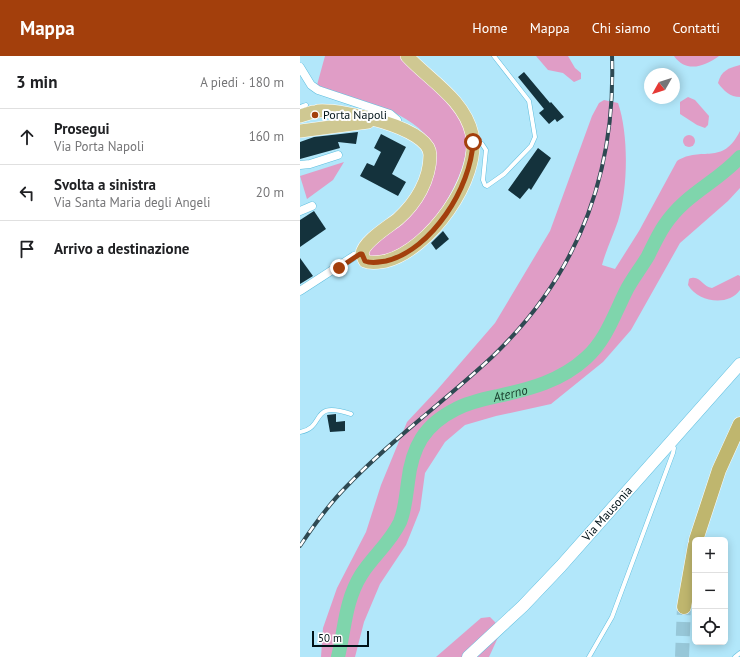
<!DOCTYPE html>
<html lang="it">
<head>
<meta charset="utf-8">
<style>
	body { margin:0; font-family:"PT Sans",sans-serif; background:#f2f2f2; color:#202124 }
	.controls { position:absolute; right:12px; bottom:12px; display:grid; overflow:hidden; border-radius:6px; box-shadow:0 2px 10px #0003 }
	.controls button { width:36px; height:36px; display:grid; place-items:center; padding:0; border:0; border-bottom:1px solid #e0e0e0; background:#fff; color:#202124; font:20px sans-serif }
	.compass { position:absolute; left:344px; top:12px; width:36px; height:36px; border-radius:50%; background:#fff; box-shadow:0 2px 10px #0003; rotate:231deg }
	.scale { position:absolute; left:12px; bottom:10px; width:57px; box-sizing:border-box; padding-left:4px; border:2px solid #001218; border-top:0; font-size:11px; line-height:14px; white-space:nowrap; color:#001218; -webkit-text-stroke:3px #fefefe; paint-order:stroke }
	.stop { position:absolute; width:12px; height:12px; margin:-9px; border:3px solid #a33f0c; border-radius:50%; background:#fff }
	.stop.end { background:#a33f0c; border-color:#fff; box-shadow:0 1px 4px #0008 }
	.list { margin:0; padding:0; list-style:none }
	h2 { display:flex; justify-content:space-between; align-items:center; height:52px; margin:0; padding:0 16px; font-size:17px }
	h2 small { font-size:13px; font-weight:400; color:#757577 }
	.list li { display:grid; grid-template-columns:26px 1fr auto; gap:12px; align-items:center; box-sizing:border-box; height:56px; padding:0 16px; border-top:1px solid #e0e0e0 }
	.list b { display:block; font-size:15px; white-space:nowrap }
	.list p { margin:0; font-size:13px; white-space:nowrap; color:#757577 }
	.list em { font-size:13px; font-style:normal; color:#757577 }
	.icon { flex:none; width:22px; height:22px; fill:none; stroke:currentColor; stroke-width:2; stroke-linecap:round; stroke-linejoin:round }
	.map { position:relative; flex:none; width:440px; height:601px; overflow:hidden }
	header { display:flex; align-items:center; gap:24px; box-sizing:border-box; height:56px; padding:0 20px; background:#a33f0c; color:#fff }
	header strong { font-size:19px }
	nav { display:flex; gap:22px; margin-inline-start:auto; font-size:14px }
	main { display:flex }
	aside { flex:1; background:#fff }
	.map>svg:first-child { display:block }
	.green { fill:#e09dc6 }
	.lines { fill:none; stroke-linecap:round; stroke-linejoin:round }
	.river { stroke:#7fd5ac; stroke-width:14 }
	.building { fill:#14323c }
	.trunk-tunnel { stroke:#97c7d8; stroke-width:14; stroke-dasharray:14 7; stroke-linecap:butt }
	.service-casing { stroke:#5fbede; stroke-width:5 }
	.minor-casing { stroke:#5fbede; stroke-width:9 }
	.secondary-casing { stroke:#5fbede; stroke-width:13 }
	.primary-casing { stroke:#fff; stroke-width:14 }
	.trunk-casing { stroke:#fff; stroke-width:15 }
	.service { stroke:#fff; stroke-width:4 }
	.minor { stroke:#fff; stroke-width:8 }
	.secondary { stroke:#fff; stroke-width:12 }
	.primary { stroke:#cfc892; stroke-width:13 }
	.trunk { stroke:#bfb66e; stroke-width:14 }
	.rail-casing { stroke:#2e4952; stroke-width:4 }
	.rail { stroke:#fefefe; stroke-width:2.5; stroke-dasharray:8; stroke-linecap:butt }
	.route { stroke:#a33f0c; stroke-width:5 }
	.poi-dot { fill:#a33f0c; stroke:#fefefe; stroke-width:1.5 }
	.labels { text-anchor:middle; stroke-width:4; stroke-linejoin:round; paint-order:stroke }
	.poi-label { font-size:12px; fill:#001218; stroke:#fefefe; text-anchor:start }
	.street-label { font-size:12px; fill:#001218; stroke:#fefefe }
	.water-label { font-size:13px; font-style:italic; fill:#163c2b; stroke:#fefefe }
</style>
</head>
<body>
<header>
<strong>Mappa</strong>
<nav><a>Home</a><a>Mappa</a><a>Chi siamo</a><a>Contatti</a></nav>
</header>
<main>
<aside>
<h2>3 min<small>A piedi · 180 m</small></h2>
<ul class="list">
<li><svg class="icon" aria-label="ahead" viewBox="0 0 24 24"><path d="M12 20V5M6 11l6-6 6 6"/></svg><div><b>Prosegui</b><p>Via Porta Napoli</p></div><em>160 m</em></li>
<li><svg class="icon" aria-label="left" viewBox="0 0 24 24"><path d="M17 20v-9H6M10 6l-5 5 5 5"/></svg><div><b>Svolta a sinistra</b><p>Via Santa Maria degli Angeli</p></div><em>20 m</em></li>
<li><svg class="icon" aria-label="arrive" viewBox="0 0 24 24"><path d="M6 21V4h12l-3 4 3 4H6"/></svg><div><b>Arrivo a destinazione</b></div></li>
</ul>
</aside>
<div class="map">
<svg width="440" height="601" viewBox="0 0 440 601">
	<rect width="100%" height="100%" fill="#b2e7fa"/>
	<!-- green -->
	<g class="green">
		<path d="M25 0H101C120 18 157 48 165 72 178 115 115 211 68 200L69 195 114 152 129 83C105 51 52 44 17 29Z"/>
		<path d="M236 0H268L275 12 281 17V23L274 26 263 17 248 14Z"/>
		<path d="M374 0H419C404 11 386 17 374 0Z"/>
		<path d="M440 9V41C430 41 424 35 418 27 421 15 428 12 440 9Z"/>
		<path d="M388 41 395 44 409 60 408 69 405 72 397 69 380 58V46Z"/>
		<path d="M304 44 318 47C329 79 328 133 318 165 313 180 306 194 302 209L315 213 339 175 377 105C402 89 422 111 440 75V132L428 145 380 187 331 274 303 306 251 348 196 360 165 369 145 386 125 417 120 454 106 489 80 528 64 566 55 601H21L23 572 37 532 66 476 81 429 107 366 137 334 195 267 250 175 292 60 299 47Z"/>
		<circle cx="389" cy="85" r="6"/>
		<path d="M44 106 33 124 7 143 0 120Z"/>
		<path d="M438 219 440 220V234C428 251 398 246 388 229L389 223C400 218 402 231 412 232Z"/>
		<path d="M190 561 195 566 200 577 189 601H136L181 562Z"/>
	</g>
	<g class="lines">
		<!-- river -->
		<path class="river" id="s1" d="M38 601C45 572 45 545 61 519 73 500 90 487 100 466 105 454 106 440 108 426 112 391 124 369 156 353 169 346 184 343 198 340 230 333 261 325 286 302 306 284 314 259 326 235 332 223 341 212 348 200 353 190 358 179 364 170 386 137 415 128 440 101"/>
	</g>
	<!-- building -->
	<g class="building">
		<path d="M224 16 250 47 251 46 264 61 257 66 255 63 249 68 239 57 244 53 218 21Z"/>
		<path d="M58 76 56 88 38 86 40 92 0 103V86L14 81Z"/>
		<path d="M81 78 106 91 92 118 106 126 98 140 60 120 67 107 74 110 81 96 74 92Z"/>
		<path d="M238 92 251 102 231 134 229 132 220 143 208 134Z"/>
		<path d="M14 155 26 173 0 191V164Z"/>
		<path d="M143 175 149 183 136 194 131 187Z"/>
		<path d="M0 202 13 220 0 228Z"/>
		<path d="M36 358V366L45 365V375L30 376 27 359Z"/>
	</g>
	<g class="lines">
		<!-- trunk-tunnel -->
		<path class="trunk-tunnel" d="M382 601 384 551"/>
		<!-- service casing -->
		<g class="service-casing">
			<g id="service">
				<path d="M0 51 6 49"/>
				<path d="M175 86 182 88 186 94 183 124 185 129 187 130 204 118 231 90 235 81 229 45 194 0"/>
				<path d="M0 376C27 371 8 344 51 358"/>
				<path d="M289 601 312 561 373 397 374 392 371 388"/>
				<path d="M435 601 440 597"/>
			</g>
		</g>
		<!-- minor casing -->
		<g class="minor-casing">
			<g id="minor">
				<path d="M0 11 11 29 18 34 90 58 97 64 99 71"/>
				<path d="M0 109 10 108 38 99"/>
				<path d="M0 155 12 150"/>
				<path d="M0 235 54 200 62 198"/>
			</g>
		</g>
		<!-- secondary casing -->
		<g class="secondary-casing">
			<g id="secondary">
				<path id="s2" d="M168 601 223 550 261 510 440 308"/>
			</g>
		</g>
		<!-- primary casing -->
		<g class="primary-casing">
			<g id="primary">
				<path d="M18 55C41 53 130 71 130 99 130 124 116 147 98 163 88 171 63 186 62 198L65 205C72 208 79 206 86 205 129 194 181 123 172 78 164 43 129 24 107 0"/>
				<path d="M0 60 13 56"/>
				<path d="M0 75 68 66"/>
			</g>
		</g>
		<!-- trunk casing -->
		<g class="trunk-casing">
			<g id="trunk">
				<path d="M396 484 419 414 440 368"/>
				<path d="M384 551 395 489"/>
			</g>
		</g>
		<!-- service -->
		<use href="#service" class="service"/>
		<!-- minor -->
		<use href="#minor" class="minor"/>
		<!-- secondary -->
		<use href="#secondary" class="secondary"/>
		<!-- primary -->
		<use href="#primary" class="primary"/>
		<!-- trunk -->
		<use href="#trunk" class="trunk"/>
		<!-- rail casing -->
		<g class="rail-casing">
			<path id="rail" d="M0 490C14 469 29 448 47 430 92 383 145 345 192 301 278 219 316 117 312 0"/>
		</g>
		<!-- rail -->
		<use href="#rail" class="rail"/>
	</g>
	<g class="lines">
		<!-- route -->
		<path class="route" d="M39 212 60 198H62L65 205C72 208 79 206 86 205 132 194 171 131 173 86"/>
	</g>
	<!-- markers -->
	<circle class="poi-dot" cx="15" cy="59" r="4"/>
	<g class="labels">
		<!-- poi labels -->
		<g class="poi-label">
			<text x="23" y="63">Porta Napoli</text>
		</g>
		<!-- street labels -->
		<g class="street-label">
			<text dy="4" stroke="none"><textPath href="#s2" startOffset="200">Via Mausonia</textPath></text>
		</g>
		<!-- water labels -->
		<g class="water-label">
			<text dy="5" stroke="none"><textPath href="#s1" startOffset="341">Aterno</textPath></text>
		</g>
	</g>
</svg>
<div class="controls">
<button>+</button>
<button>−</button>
<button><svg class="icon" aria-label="locate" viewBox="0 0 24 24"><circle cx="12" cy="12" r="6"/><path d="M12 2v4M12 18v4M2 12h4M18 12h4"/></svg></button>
</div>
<svg class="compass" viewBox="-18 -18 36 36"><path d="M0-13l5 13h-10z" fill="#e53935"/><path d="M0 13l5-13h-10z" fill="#757577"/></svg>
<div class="scale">50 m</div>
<div class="stop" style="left:173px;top:86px"></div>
<div class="stop end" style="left:39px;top:212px"></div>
</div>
</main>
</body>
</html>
